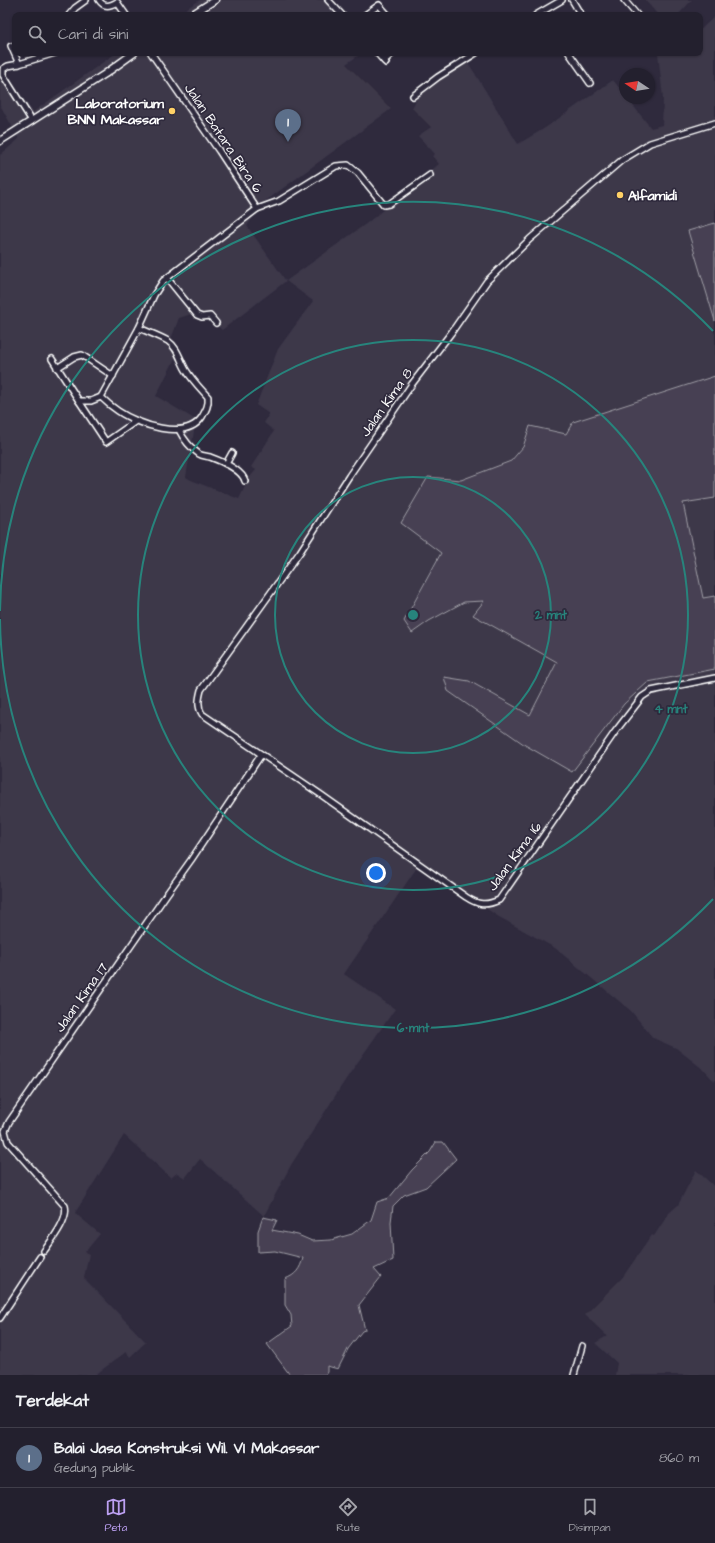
<!DOCTYPE html>
<html lang="id">
<head>
<meta charset="utf-8">
<style>
	body { margin:0; font-family:"Architects Daughter",sans-serif; background:#2f2d3a; color:#f1f3f6 }
	.compass { position:absolute; left:619px; top:68px; width:36px; height:36px; border-radius:50%; background:#23202e; box-shadow:0 1px 3px #0004; rotate:282deg }
	.you { position:absolute; left:376px; top:873px; width:14px; height:14px; margin:-10px; border:3px solid #fff; border-radius:50%; background:#1a73e8; box-shadow:0 0 0 6px #1a73e833 }
	.badge { display:grid; place-items:center; width:26px; height:26px; border-radius:50%; background:#bca0f2; color:#fff; font-size:13px; font-weight:700 }
	.pin { position:absolute; translate:-50% -33px; filter:drop-shadow(0 1px 2px #0008) }
	.pin::after { content:''; position:absolute; top:21px; width:14px; height:12px; background:inherit; clip-path:polygon(0 0,100% 0,50% 100%) }
	.list { margin:0; padding:0; list-style:none }
	h2 { display:flex; justify-content:space-between; align-items:center; height:52px; margin:0; padding:0 16px; font-size:17px }
	h2 small { font-size:13px; font-weight:400; color:#a3a3aa }
	.list li { display:grid; grid-template-columns:26px 1fr auto; gap:12px; align-items:center; box-sizing:border-box; height:60px; padding:0 16px; border-top:1px solid #403e4a }
	.list b { display:block; font-size:15px; white-space:nowrap }
	.list p { margin:0; font-size:13px; white-space:nowrap; color:#a3a3aa }
	.list em { font-size:13px; font-style:normal; color:#a3a3aa }
	.icon { flex:none; width:22px; height:22px; fill:none; stroke:currentColor; stroke-width:2; stroke-linecap:round; stroke-linejoin:round }
	.map { position:relative; flex:none; width:715px; height:1375px; overflow:hidden }
	.search { position:absolute; background:#23202e; box-shadow:0 1px 3px #0004; left:12px; right:12px; top:12px; height:44px; display:flex; align-items:center; gap:10px; box-sizing:border-box; padding:0 14px; border-radius:8px; color:#a3a3aa; font-size:15px }
	.sheet { height:112px; background:#23202e }
	nav { display:flex; justify-content:space-around; align-items:center; box-sizing:border-box; height:56px; border-top:1px solid #403e4a; background:#23202e; font-size:11px; color:#a3a3aa }
	nav a { display:grid; justify-items:center; gap:2px }
	nav .on { color:#bca0f2 }
	.map>svg:first-child { display:block }
	.built { fill:#3c3749; fill-rule:evenodd }
	.green { fill:#464152; stroke:#a2a0a8 }
	.lines { fill:none; stroke-linecap:round; stroke-linejoin:round }
	.minor-casing { stroke:#fff; stroke-width:8 }
	.tertiary-casing { stroke:#fff; stroke-width:9 }
	.minor { stroke:#2f2a3d; stroke-width:5 }
	.tertiary { stroke:#2f2a3d; stroke-width:6 }
	.ring { fill:none; stroke:#27847c; stroke-width:2 }
	.poi-dot { fill:#ffd166; stroke:#2f2a3d; stroke-width:1.5 }
	.labels { text-anchor:middle; stroke-width:3.5; stroke-linejoin:round; paint-order:stroke }
	.poi-label { font-size:14px; font-weight:bold; fill:#fff; stroke:#2f2a3d; text-anchor:end }
	.street-label { font-size:14px; fill:#fff; stroke:#2f2a3d }
	.centre { fill:#27847c; stroke:#2f2a3d; stroke-width:2 }
	.ring-label { font-size:12px; text-anchor:middle; font-weight:bold; fill:#27847c; stroke:#2f2a3d; stroke-width:3.5; stroke-linejoin:round; paint-order:stroke }
</style>
</head>
<body>
<div class="map">
<svg width="715" height="1375" viewBox="0 0 715 1375">
	<rect width="100%" height="100%" fill="#2f2a3d"/>
	<filter id="ink" filterUnits="userSpaceOnUse"><feTurbulence type="fractalNoise" baseFrequency=".025" numOctaves="2"/><feDisplacementMap in="SourceGraphic" scale="8" xChannelSelector="R" yChannelSelector="G"/><feConvolveMatrix kernelMatrix="1 2 1 2 8 2 1 2 1" color-interpolation-filters="sRGB"/></filter>
	<g filter="url(#ink)">
		<!-- built -->
		<g class="built">
			<path d="M200 0H324L338 15H176Z"/>
			<path d="M645 0H692L678 15H658Z"/>
			<path d="M121 4 129 15H106Z"/>
			<path d="M714 17H715V223L688 232 715 321V329H713L715 334V376L573 422 566 434 530 426 523 447 511 461 461 480 428 477 441 552 404 620 412 633 429 621 464 602 484 601 473 615 557 662 530 716 469 681 572 771 624 704 648 682 715 669V1082L704 1070 676 1048 653 1038 631 1011 555 948 499 917 424 867 416 869 344 974 395 1009 346 1079 291 1165 264 1216 200 1159 185 1178 177 1173 171 1178 124 1135 75 1213 100 1234 85 1252 89 1254 84 1278 146 1342 130 1357 126 1352 95 1375H0V155L19 139 0 105V77L5 74 33 112 116 53H362L346 64 391 109 263 203 247 226 286 281 367 223 439 164 432 156 435 154 418 136 431 127 412 108 421 91 465 61 471 67 518 144 545 128 613 80 625 95V98H627L651 128 662 125 663 98 658 53H700V30ZM286 281 313 301 278 349 256 405 269 414 264 423 274 431 251 467 256 470 249 478 239 499 191 480 186 477 196 420 156 396 180 349 171 339 179 318 194 313 203 320 207 317 222 330Z"/>
			<path d="M715 498V596L703 598 683 503Z"/>
			<path d="M696 1170 715 1187V1375H615L617 1363 595 1343 607 1336 585 1315 622 1278 652 1235 654 1236 669 1213 678 1205Z"/>
		</g>
		<!-- green -->
		<g class="green">
			<path d="M715 223V321L688 231Z"/>
			<path d="M715 376V498L683 503 703 598 715 596V669L648 682 624 704 572 772 525 745 448 691 444 677 469 681 530 715 557 662 473 615 484 601 464 602 429 621 412 633 404 621 441 553 401 523 428 477 461 480 511 461 523 447 530 426 566 434 573 422Z"/>
			<path d="M436 1142H443L456 1159 426 1187 404 1195 393 1206 391 1222 393 1260 374 1269 381 1277 359 1305 365 1330 362 1331 348 1349 338 1369 327 1366V1372L325 1375H290L267 1344 292 1326 291 1315 285 1305V1279C296 1275 300 1269 303 1258L275 1251 258 1252V1231L263 1217 277 1220 272 1230 298 1235 312 1241 331 1240 352 1234 371 1220 377 1202 389 1198 412 1170 430 1152Z"/>
		</g>
		<g class="lines">
			<!-- minor casing -->
			<g class="minor-casing">
				<g id="minor">
					<path d="M99 0C104 8 110 6 117 2L126 15"/>
					<path d="M328 0 342 15"/>
					<path d="M572 0 581 15"/>
					<path d="M624 0 637 15"/>
					<path d="M69 15 75 8 86 0"/>
					<path d="M365 15 379 5 388 15"/>
					<path d="M536 15 562 0"/>
					<path d="M11 46 19 64"/>
					<path d="M377 53 386 63"/>
					<path d="M569 53 590 83"/>
					<path d="M384 61 393 53"/>
					<path d="M413 96 438 77 476 53"/>
					<path d="M32 121 3 75V69L8 66 19 64 55 53"/>
					<path d="M715 123 650 143 622 160 530 239 487 281 451 333 412 384 349 476 300 552 201 690C199 698 197 706 202 714L320 794 466 897C478 905 486 906 499 900L615 732 642 697 651 691 715 678"/>
					<path d="M257 209 279 201 336 166 348 165 358 173 384 205 389 204 430 175"/>
					<path d="M167 278 197 315 202 317 210 316 216 323"/>
					<path d="M52 359 79 401H91L101 397"/>
					<path d="M57 368 74 357 82 355 113 376"/>
					<path d="M101 397 139 328 154 295 163 281 257 209 219 151 151 53"/>
					<path d="M101 397C106 402 112 407 118 411 137 424 186 442 202 417 206 410 209 405 208 397 200 388 192 380 186 370 180 360 178 348 168 341 159 336 148 332 139 328"/>
					<path d="M79 401 106 442 136 421"/>
					<path d="M179 430C184 440 189 447 199 454 202 456 206 456 210 457 221 461 242 470 245 481"/>
					<path d="M226 464 232 453"/>
					<path d="M44 1251C51 1241 69 1219 65 1206L8 1142 5 1131 9 1122 166 895 191 860 261 755"/>
					<path d="M0 1318 40 1257"/>
					<path d="M574 1375 582 1346"/>
				</g>
			</g>
			<!-- tertiary casing -->
			<g class="tertiary-casing">
				<g id="tertiary">
					<path d="M191 15 215 0"/>
					<path d="M0 141 105 74 134 53"/>
				</g>
			</g>
			<!-- minor -->
			<use href="#minor" class="minor"/>
			<!-- tertiary -->
			<use href="#tertiary" class="tertiary"/>
		</g>
	</g>
	<!-- distance rings -->
	<g class="ring">
		<circle cx="413" cy="615" r="138"/>
		<circle cx="413" cy="615" r="275"/>
		<path d="M713 899A413 413 0 0 1 0 619M0 611A413 413 0 0 1 713 331"/>
	</g>
	<!-- markers -->
	<g class="poi-dot">
		<circle cx="172" cy="111" r="4"/>
		<circle cx="620" cy="195" r="4"/>
	</g>
	<g class="labels">
		<!-- poi labels -->
		<g class="poi-label">
			<text x="164" y="108">Laboratorium<tspan x="164" dy="16">BNN Makassar</tspan></text>
			<text x="628" y="200" text-anchor="start">Alfamidi</text>
		</g>
		<!-- street labels -->
		<g class="street-label">
			<text transform="translate(224 138) rotate(56)" y="5">Jalan Batara Bira 6</text>
			<text transform="translate(386 402) rotate(-55)" y="5">Jalan Kima 8</text>
			<text transform="translate(514 856) rotate(-54)" y="5">Jalan Kima 16</text>
			<text transform="translate(81 997) rotate(-55)" y="5">Jalan Kima 17</text>
		</g>
	</g>
	<circle cx="413" cy="615" r="6" class="centre"/>
	<g class="ring-label">
		<text x="551" y="619">2 mnt</text>
		<text x="671" y="713">4 mnt</text>
		<text x="413" y="1032">6 mnt</text>
	</g>
</svg>
<svg class="compass" viewBox="-18 -18 36 36"><path d="M0-13l5 13h-10z" fill="#e53935"/><path d="M0 13l5-13h-10z" fill="#a3a3aa"/></svg>
<div class="you"></div>
<div class="pin badge" style="left:288px;top:142px;background:#5c6f8a">1</div>
<div class="search"><svg class="icon" aria-label="search" viewBox="0 0 24 24"><circle cx="10" cy="10" r="6"/><path d="M15 15l6 6"/></svg>Cari di sini</div>
</div>
<section class="sheet">
<h2>Terdekat<small></small></h2>
<ul class="list">
<li><span class="badge" style="background:#5c6f8a">1</span><div><b>Balai Jasa Konstruksi Wil. VI Makassar</b><p>Gedung publik</p></div><em>860 m</em></li>
</ul>
</section>
<nav>
<a class="on"><svg class="icon" aria-label="map" viewBox="0 0 24 24"><path d="M3 6l6-2 6 2 6-2v14l-6 2-6-2-6 2zM9 4v14M15 6v14"/></svg>Peta</a>
<a><svg class="icon" aria-label="directions" viewBox="0 0 24 24"><path d="M12 3l9 9-9 9-9-9zM9 14v-3h6M13 9l2 2-2 2"/></svg>Rute</a>
<a><svg class="icon" aria-label="saved" viewBox="0 0 24 24"><path d="M7 4h10v16l-5-4-5 4z"/></svg>Disimpan</a>
</nav>
</body>
</html>
